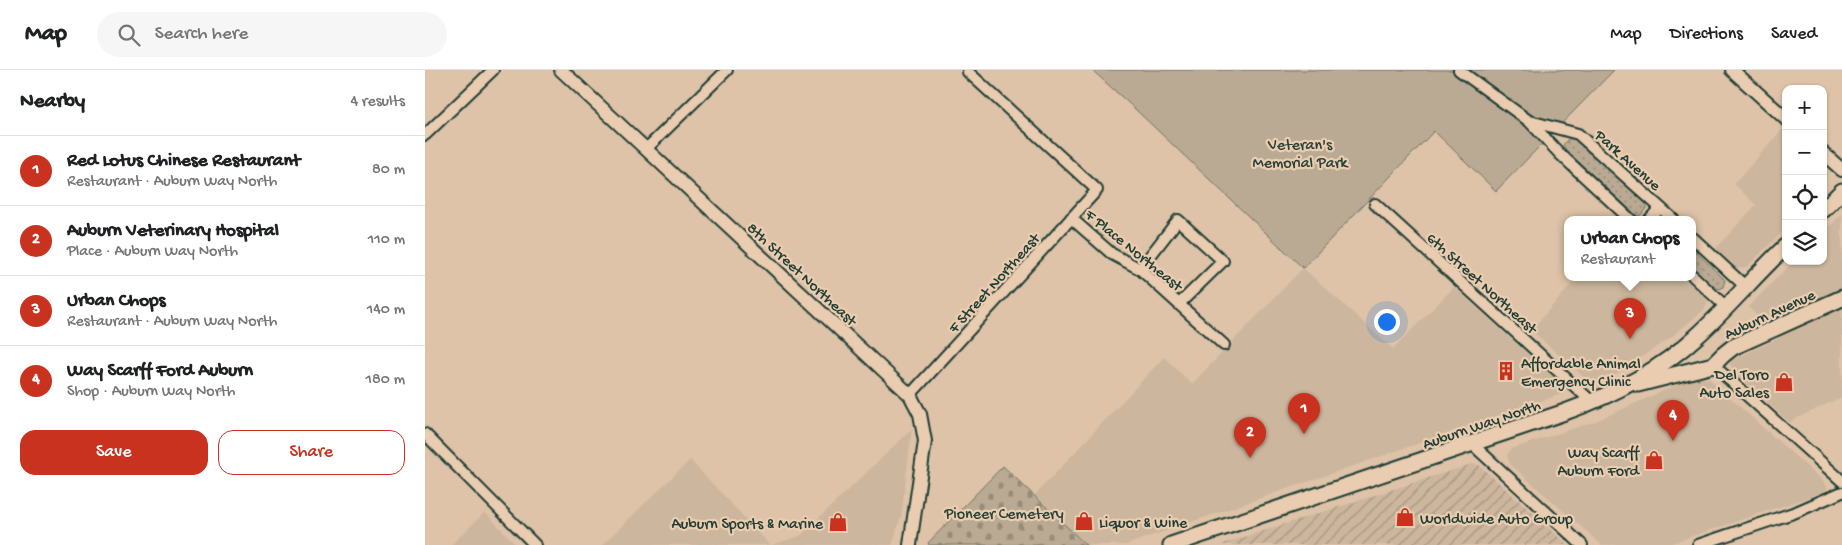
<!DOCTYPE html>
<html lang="en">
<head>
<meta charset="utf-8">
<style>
	body { margin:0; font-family:"Gochi Hand",sans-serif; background:#f6f6f6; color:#202124 }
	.controls { position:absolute; right:15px; top:15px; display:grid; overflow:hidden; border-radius:10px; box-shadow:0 1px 4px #0004 }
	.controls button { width:45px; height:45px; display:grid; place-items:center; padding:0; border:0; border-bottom:1px solid #e0e0e0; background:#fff; color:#202124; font:25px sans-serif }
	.you { position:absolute; left:961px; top:251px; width:18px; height:18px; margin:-12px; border:4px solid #fff; border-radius:50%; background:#1a73e8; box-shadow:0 0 0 8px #1a73e833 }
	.badge { display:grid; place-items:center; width:32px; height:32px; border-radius:50%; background:#c8321e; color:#fff; font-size:16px; font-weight:700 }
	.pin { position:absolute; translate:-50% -41px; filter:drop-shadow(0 1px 2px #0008) }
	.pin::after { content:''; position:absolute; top:26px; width:18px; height:15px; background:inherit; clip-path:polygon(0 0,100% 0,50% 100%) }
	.popup { position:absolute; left:1139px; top:146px; width:132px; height:65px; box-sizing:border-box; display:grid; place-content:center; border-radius:10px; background:#fff; filter:drop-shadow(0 1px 4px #0005); font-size:16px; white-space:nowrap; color:#757577 }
	.popup b { font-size:19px; color:#202124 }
	.popup::after { content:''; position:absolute; left:50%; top:100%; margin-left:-10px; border:10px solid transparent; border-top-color:#fff }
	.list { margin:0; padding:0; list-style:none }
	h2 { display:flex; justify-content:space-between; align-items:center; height:65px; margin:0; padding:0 20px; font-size:21px }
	h2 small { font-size:16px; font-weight:400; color:#757577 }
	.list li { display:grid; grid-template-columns:32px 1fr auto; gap:15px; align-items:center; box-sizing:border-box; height:70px; padding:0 20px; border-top:1px solid #e0e0e0 }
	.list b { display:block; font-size:19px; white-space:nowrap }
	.list p { margin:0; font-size:16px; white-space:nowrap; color:#757577 }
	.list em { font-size:16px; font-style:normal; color:#757577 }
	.actions { display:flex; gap:10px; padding:15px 20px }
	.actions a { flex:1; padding:11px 0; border:1px solid #c8321e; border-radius:15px; text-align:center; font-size:18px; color:#c8321e }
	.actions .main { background:#c8321e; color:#fff }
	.icon { flex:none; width:28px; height:28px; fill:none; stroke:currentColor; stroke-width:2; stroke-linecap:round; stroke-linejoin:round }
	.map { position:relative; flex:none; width:1417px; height:475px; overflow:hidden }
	header { display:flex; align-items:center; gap:30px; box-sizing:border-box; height:70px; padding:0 25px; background:#fff; border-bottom:1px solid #e0e0e0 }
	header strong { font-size:24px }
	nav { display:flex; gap:28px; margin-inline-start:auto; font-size:18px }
	.search { width:350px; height:45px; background:#f6f6f6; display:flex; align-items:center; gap:12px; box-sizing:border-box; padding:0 18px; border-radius:28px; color:#757577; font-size:19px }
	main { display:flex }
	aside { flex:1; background:#fff }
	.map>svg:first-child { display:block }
	.built { fill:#ccb69d }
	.industrial { fill:url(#industrial-furrows) }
	.grass { fill:url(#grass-dots); stroke:#6d7464 }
	.cemetery { fill:url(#cemetery-stones); stroke:#6d7464 }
	.park { fill:#bbaa93; stroke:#6d7464 }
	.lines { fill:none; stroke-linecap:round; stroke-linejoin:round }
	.minor-casing { stroke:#1f3d34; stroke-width:14 }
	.tertiary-casing { stroke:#1f3d34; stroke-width:16 }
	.secondary-casing { stroke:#1f3d34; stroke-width:19 }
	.minor { stroke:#eaccb0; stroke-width:10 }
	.tertiary { stroke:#eaccb0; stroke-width:12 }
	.secondary { stroke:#eaccb0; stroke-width:15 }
	.labels { text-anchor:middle; stroke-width:4.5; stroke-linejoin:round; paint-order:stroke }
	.park-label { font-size:16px; fill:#274239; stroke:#eaccb0 }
	.street-label { font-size:16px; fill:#1f3d34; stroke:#eaccb0 }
	.poi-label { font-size:16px; fill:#1f3d34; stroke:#eaccb0; text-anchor:start }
</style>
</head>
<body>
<header>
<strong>Map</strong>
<div class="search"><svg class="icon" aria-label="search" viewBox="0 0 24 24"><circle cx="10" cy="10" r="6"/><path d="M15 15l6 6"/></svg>Search here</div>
<nav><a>Map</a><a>Directions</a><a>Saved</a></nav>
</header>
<main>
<aside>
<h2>Nearby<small>4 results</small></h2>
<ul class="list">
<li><span class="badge">1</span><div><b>Red Lotus Chinese Restaurant</b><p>Restaurant · Auburn Way North</p></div><em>80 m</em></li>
<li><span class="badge">2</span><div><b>Auburn Veterinary Hospital</b><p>Place · Auburn Way North</p></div><em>110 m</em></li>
<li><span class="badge">3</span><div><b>Urban Chops</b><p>Restaurant · Auburn Way North</p></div><em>140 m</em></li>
<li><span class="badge">4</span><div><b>Way Scarff Ford Auburn</b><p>Shop · Auburn Way North</p></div><em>180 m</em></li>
</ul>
<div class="actions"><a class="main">Save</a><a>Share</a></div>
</aside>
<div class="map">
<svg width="1417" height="475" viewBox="0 0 1417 475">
	<defs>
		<pattern id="industrial-furrows" width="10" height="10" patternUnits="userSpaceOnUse" patternTransform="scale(1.25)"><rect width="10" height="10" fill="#ccb69d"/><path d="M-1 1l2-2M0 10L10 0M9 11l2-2" fill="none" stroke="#a59581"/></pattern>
		<pattern id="grass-dots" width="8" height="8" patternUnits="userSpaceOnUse" patternTransform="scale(1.25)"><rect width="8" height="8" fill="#bbaa93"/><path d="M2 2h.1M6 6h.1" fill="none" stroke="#978c79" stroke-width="1.8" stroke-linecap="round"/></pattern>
		<pattern id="cemetery-stones" width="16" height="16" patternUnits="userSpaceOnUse" patternTransform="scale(1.25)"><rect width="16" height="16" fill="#bbaa93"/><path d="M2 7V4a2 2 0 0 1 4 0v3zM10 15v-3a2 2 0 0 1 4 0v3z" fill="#978c79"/></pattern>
	</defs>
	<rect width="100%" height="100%" fill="#dec3a8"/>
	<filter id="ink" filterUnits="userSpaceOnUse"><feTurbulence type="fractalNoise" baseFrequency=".02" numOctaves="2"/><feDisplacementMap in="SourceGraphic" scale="10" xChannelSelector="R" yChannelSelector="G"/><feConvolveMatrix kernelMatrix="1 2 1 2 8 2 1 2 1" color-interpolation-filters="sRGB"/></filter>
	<g filter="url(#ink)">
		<!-- built -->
		<g class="built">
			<path d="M1357 60 1361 63V158L1322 197 1310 199 1289 180 1331 135 1309 114Z"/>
			<path d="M1417 144V218L1338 252 1323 237 1369 191H1398V163Z"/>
			<path d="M878 198 968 279 1029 217 1138 315 1139 323 700 475H661L609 426 739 287 767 314Z"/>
			<path d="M1152 208H1260L1280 226 1282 232 1280 239 1245 268 1176 314H1169L1162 310 1106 260Z"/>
			<path d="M1417 238V327L1364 352 1310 303 1305 294 1307 290Z"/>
			<path d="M1275 307 1284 309 1400 413 1403 418 1399 422 1241 475H1177L1085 394 1082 385 1086 379 1171 351 1267 308Z"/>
			<path d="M487 359 476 447 467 475H346L375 466Z"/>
			<path d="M265 390 345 475H177Z"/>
			<path d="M60 442 91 475H26Z"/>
		</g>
		<!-- industrial -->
		<path class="industrial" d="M1047 394 1054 395 1143 475H795Z"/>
		<!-- grass -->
		<g class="grass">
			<path d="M1146 68 1150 69 1221 134 1222 137 1215 146 1211 145 1141 80 1138 75 1142 70Z"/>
			<path d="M1268 179 1300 210 1298 217 1295 219 1290 218 1268 197Z"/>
		</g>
		<!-- cemetery -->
		<path class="cemetery" d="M578 396 661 475H504L503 473Z"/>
		<!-- park -->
		<path class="park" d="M667 0H1189L1071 121 1009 61 878 198 710 39Z"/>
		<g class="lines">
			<!-- minor casing -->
			<g class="minor-casing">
				<g id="minor">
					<path d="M1034 0 1104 51 1135 84 1206 150"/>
					<path d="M1105 51 1153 64 1249 150"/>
					<path d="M0 65 68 0"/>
					<path d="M221 79 302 0"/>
					<path d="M950 134 1167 332"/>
					<path d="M646 148 687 184 715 199 799 275"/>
					<path d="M1224 150 1235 138"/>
					<path d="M1268 168 1321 217"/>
					<path d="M715 199 753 150 798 191 754 234"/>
					<path d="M1268 206 1301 237"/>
					<path d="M1288 295 1417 411"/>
					<path d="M485 325 672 120 543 2"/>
					<path d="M0 364 110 475"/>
					<path d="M1047 374 1157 475"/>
					<path d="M1273 475 1371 442 1417 422"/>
				</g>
			</g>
			<!-- tertiary casing -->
			<g class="tertiary-casing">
				<g id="tertiary">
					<path d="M136 0 485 325 495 344 500 371 485 475"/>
					<path d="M1307 0 1361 49"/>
					<path d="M1398 83 1417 100"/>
				</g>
			</g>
			<!-- secondary casing -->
			<g class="secondary-casing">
				<g id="secondary">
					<path d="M1398 140 1417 121"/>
					<path d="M1213 314 1288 295 1298 285 1308 277 1417 228"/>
					<path d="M746 475 1140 342C1188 325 1234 301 1272 266 1303 238 1330 205 1361 176"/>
				</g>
			</g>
			<!-- minor -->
			<use href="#minor" class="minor"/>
			<!-- tertiary -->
			<use href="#tertiary" class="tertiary"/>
			<!-- secondary -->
			<use href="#secondary" class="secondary"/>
		</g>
	</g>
	<!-- icons -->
	<defs>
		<g id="building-bare" transform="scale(1.5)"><path d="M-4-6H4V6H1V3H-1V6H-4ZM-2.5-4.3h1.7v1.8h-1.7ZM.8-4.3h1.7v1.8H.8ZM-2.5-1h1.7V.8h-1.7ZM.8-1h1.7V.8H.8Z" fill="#c8321e" stroke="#eaccb0" stroke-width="2.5" paint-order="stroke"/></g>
		<g id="shop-bare" transform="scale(1.5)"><path d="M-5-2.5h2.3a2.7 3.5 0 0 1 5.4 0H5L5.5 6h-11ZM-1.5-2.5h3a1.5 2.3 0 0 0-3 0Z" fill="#c8321e" stroke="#eaccb0" stroke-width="2.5" paint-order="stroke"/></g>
	</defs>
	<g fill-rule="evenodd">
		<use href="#building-bare" x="1081" y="301"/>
		<use href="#shop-bare" x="1359" y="312"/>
		<use href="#shop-bare" x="1229" y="390"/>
		<use href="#shop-bare" x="980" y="447"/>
		<use href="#shop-bare" x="659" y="451"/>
		<use href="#shop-bare" x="413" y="452"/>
	</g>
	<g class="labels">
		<!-- park labels -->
		<g class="park-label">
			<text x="875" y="79">Veteran's<tspan x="875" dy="18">Memorial Park</tspan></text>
			<text x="579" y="448">Pioneer Cemetery</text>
		</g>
		<!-- street labels -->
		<g class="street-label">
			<text transform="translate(1204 89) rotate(42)" y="6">Park Avenue</text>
			<text transform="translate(710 179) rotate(39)" y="6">F Place Northeast</text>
			<text transform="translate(378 203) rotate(43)" y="6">8th Street Northeast</text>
			<text transform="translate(568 212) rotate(-48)" y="6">F Street Northeast</text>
			<text transform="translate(1058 212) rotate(42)" y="6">6th Street Northeast</text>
			<text transform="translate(1344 243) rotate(-25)" y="6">Auburn Avenue</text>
			<text transform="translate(1056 353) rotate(-19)" y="6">Auburn Way North</text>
		</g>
		<!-- poi labels -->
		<g class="poi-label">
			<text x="1096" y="298">Affordable Animal<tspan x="1096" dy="18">Emergency Clinic</tspan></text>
			<text x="1344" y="309" text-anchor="end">Del Toro<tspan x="1344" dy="18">Auto Sales</tspan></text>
			<text x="1214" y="387" text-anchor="end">Way Scarff<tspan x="1214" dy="18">Auburn Ford</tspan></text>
			<text x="995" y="453">Worldwide Auto Group</text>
			<text x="674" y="457">Liquor &amp; Wine</text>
			<text x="398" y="458" text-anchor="end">Auburn Sports &amp; Marine</text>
		</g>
	</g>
</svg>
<div class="controls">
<button>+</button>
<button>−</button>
<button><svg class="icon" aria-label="locate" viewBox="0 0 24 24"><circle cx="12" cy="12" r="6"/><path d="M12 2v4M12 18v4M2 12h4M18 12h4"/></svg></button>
<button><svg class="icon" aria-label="layers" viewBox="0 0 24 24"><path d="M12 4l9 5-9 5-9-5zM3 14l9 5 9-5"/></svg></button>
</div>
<div class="you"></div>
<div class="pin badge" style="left:879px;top:364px">1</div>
<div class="pin badge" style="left:825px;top:388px">2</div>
<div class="pin badge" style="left:1205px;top:269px">3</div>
<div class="popup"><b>Urban Chops</b>Restaurant</div>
<div class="pin badge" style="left:1248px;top:371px">4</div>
</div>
</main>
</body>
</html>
